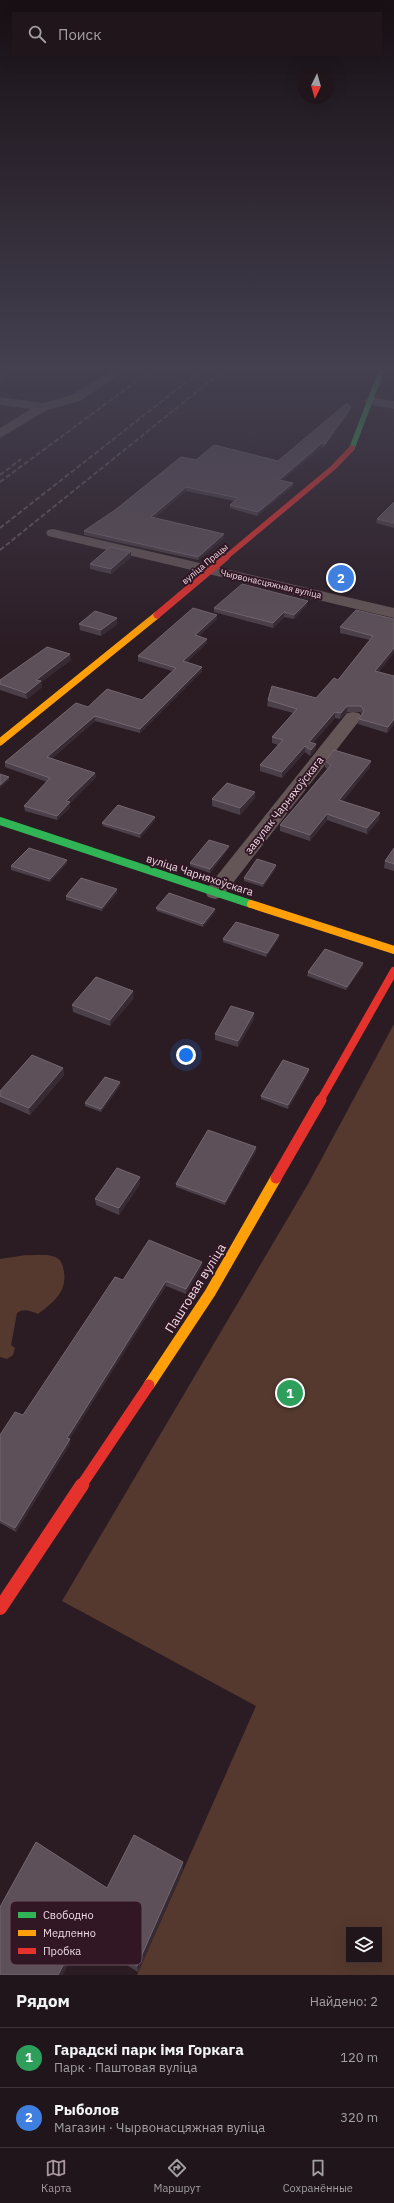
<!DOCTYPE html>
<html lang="ru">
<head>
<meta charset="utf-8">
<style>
	body { margin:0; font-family:"IBM Plex Sans",sans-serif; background:#2d2228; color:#f1f3f6 }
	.controls { position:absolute; right:12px; bottom:12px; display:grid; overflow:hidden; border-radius:0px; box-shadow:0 4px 16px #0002 }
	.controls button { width:36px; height:36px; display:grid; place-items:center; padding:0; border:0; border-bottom:1px solid #3d343a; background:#20151b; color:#f1f3f6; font:20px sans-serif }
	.compass { position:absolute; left:298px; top:68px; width:36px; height:36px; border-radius:50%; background:#20151b; box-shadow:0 4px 16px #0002; rotate:185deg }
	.you { position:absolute; left:186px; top:1055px; width:14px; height:14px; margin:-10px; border:3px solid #fff; border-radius:50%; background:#1a73e8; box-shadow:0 0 0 6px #1a73e833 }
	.badge { display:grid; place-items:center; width:26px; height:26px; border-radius:50%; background:#aa98a0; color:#fff; font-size:13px; font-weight:700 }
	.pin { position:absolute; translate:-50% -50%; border:2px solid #fff; box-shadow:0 1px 4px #0006 }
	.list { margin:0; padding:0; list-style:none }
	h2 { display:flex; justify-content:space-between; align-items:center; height:52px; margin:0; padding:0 16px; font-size:17px }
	h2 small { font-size:13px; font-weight:400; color:#a29fa3 }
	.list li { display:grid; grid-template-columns:26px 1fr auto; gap:12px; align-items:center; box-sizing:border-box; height:60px; padding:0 16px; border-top:1px solid #3d343a }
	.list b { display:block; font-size:15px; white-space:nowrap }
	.list p { margin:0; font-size:13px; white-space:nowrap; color:#a29fa3 }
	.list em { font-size:13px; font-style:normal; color:#a29fa3 }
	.icon { flex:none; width:22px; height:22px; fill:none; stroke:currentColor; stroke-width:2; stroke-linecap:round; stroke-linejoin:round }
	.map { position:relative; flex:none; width:394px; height:1975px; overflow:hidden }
	.search { position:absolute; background:#20151b; box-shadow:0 4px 16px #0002; left:12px; right:12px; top:12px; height:44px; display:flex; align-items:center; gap:10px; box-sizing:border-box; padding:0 14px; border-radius:0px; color:#a29fa3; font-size:15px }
	.sheet { height:172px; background:#20151b }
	nav { display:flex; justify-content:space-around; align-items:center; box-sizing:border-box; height:56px; border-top:1px solid #3d343a; background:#20151b; font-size:11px; color:#a29fa3 }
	nav a { display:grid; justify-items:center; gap:2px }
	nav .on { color:#aa98a0 }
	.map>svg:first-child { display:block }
	.green { fill:#55392e; fill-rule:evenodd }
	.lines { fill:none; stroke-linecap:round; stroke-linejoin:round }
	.street { fill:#645556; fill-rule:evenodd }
	.fast-far1 { stroke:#30b455; stroke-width:5.5 }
	.fast { stroke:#30b455; stroke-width:8 }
	.slow-far2 { stroke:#ff9f0a; stroke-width:7 }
	.slow-far1 { stroke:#ff9f0a; stroke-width:8 }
	.slow { stroke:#ff9f0a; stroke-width:11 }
	.jam-far4 { stroke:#e5322d; stroke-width:5.5 }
	.jam-far3 { stroke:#e5322d; stroke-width:7 }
	.jam-far2 { stroke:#e5322d; stroke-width:8 }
	.jam-far1 { stroke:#e5322d; stroke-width:11 }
	.jam { stroke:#e5322d; stroke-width:14 }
	.rail { stroke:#63565a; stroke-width:2; stroke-dasharray:5 2.5; stroke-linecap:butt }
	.wall { fill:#4b3f49 }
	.shaded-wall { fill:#372a33 }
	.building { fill:#5d5059; stroke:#74656f }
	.labels { text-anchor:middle; stroke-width:4; stroke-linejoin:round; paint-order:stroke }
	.far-street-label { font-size:9px; fill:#eedbe3; stroke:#311624 }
	.street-label { font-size:11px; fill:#eedbe3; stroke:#311624 }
	.near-street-label { font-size:13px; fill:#eedbe3; stroke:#311624 }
	.key { fill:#311624; stroke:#6a515d; stroke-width:1 }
	.key-label { font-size:11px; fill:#eedbe3 }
</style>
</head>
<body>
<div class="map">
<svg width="394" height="1975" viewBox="0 0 394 1975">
	<rect width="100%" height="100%" fill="#2b1c24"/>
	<!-- green -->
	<g class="green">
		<path d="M394 1024V1975H137L256 1706 62 1601 308 1184ZM349 1930H379V1960H349Z"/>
		<path d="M26 1255C35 1256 49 1253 57 1258 62 1261 63 1266 64 1272 67 1292 53 1303 38 1314 30 1311 24 1308 17 1313L11 1345 15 1348 13 1355 7 1359 0 1357V1259Z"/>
	</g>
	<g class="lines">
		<!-- street -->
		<g class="street">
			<path d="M114 369H129L80 401 47 410 0 438V428L31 409 0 405V397L43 403 72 395Z"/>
			<path d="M370 397 394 401V409L366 404 364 401Z"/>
			<path d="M53 529 394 608V618L48 536 46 533 48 530Z"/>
			<path d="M353 712 359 713 362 717 359 721 222 897 215 899 208 897 205 892 208 887 347 713Z"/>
		</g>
		<!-- fast-far1 -->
		<path class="fast-far1" d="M352 448 382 369"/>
		<!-- fast -->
		<path class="fast" d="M0 821 251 904"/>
		<!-- slow-far2 -->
		<path class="slow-far2" d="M0 742 157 615"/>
		<!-- slow-far1 -->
		<path class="slow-far1" d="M251 904 394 950"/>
		<!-- slow -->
		<path class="slow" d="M149 1385 210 1293 276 1178"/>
		<!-- jam-far4 -->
		<path class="jam-far4" d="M225 558 334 467 352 448"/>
		<!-- jam-far3 -->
		<path class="jam-far3" d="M157 615 226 557"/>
		<!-- jam-far2 -->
		<path class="jam-far2" d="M320 1101 394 971"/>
		<!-- jam-far1 -->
		<g class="jam-far1">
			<path d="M276 1178 321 1100"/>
			<path d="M81 1486 149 1385"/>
		</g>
		<!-- jam -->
		<path class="jam" d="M0 1608 82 1485"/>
		<!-- rail -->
		<g class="rail">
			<path d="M0 475 21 459"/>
			<path d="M0 482 153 369"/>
			<path d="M0 528 203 369"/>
			<path d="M0 550 225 369"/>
		</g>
	</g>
	<!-- wall -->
	<g class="wall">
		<path d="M351 407V410L324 447H322L282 480 293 483V486L257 516 230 508V505L234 501 186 491 154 518 224 534V538L198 560 84 535V531L196 460 278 461Z"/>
		<path d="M394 502V528L376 523 377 519Z"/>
		<path d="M131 551V557L111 574 90 569V564Z"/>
		<path d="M307 605 294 619 284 617 273 628 214 612V608Z"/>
		<path d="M217 615V619L199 636 207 643 187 662 202 671 140 733 95 721 51 759 95 773 96 777 70 803V807L57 820 25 811 24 806 47 782 5 767V762L88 707 142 700 172 671 138 661V656Z"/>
		<path d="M394 619 379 672 394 676V724L387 733 358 724 359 719 362 714 360 712H347L340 719 335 718 313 743 316 744 315 750 310 756 305 752 282 778 260 771V765L278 745 272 743V737L293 713 267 706 268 700 316 698 338 680 370 640 340 633V627Z"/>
		<path d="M79 624H117L101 636 80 630Z"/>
		<path d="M71 660 41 682 42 687 27 699 0 690V680Z"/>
		<path d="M325 761 370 767 343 801 379 820 367 834 327 820 310 841 280 831V825L327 769 325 767Z"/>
		<path d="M255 792V798L240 815 212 806V799Z"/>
		<path d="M155 820 140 838 103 826 102 823Z"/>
		<path d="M394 848V871L384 868 385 861Z"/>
		<path d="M228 849 210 873 190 866V863Z"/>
		<path d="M67 863 50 882 11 870V866Z"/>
		<path d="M276 868 263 887 244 881V878Z"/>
		<path d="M117 889V893L102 911 66 900V896Z"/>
		<path d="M156 908 215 909V912L203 927 157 911Z"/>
		<path d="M279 935 278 939 266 957 223 942V939Z"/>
		<path d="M363 966 346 990 307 976 308 972Z"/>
		<path d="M134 998 110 1026 73 1012 72 1005Z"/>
		<path d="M254 1019 238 1047 215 1040V1034Z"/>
		<path d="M63 1068 64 1075 30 1115 0 1102V1091Z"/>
		<path d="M309 1072 288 1109 261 1099V1096Z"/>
		<path d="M120 1086 101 1112 85 1106V1103Z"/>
		<path d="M256 1151 225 1205 176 1187V1184Z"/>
		<path d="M140 1177V1184L119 1215 96 1205 95 1199Z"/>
		<path d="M202 1262V1266L186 1294 166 1286 69 1439 70 1444 16 1532 0 1523V1435L23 1415 123 1280Z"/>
		<path d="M183 1869 138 1972 82 1937 0 1975 107 1888Z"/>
	</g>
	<!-- shaded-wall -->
	<g class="shaded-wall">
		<path d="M18 369H25L0 382V378Z"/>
		<path d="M351 407V410L324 447 325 444Z"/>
		<path d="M322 443V447L279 483V480Z"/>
		<path d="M293 483V486L257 516 258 512Z"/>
		<path d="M186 487V491L151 521V517Z"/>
		<path d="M224 534V538L198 560V557Z"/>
		<path d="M131 551V557L111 574V569Z"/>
		<path d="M308 601 307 605 294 619V615Z"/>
		<path d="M284 612V617L273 628V623Z"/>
		<path d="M217 615V619L195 640V635Z"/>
		<path d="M117 618V624L101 636V630Z"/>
		<path d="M207 639V643L183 666V661Z"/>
		<path d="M394 648V653L375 677V671Z"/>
		<path d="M70 654 71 660 41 682 42 687 27 699 26 693 36 680Z"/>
		<path d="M202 667V671L140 733V729Z"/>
		<path d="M347 706V712L340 719 341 713Z"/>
		<path d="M335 712V718L309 748V742Z"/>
		<path d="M95 716V721L47 762V757Z"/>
		<path d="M394 719V724L387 733 388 727Z"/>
		<path d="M316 744 315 750 310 756 311 750Z"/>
		<path d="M305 746V752L282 778V772Z"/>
		<path d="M371 761 370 767 339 806V800Z"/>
		<path d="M95 773 96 777 70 803V807L57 820V816L66 801Z"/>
		<path d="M9 777V780L0 788V785Z"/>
		<path d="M255 792V798L240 815V808Z"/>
		<path d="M380 813 379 820 367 834V828Z"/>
		<path d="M327 814V820L310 841V835Z"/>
		<path d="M155 817V820L140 838V834Z"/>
		<path d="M229 846 228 849 210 873V869Z"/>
		<path d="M67 860V863L50 882V879Z"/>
		<path d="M276 865V868L263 887V884Z"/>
		<path d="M117 889V893L102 911V908Z"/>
		<path d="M215 909V912L203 927V924Z"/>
		<path d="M279 935 278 939 266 957 267 953Z"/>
		<path d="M363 963V966L346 990 347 987Z"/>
		<path d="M133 991 134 998 110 1026V1020Z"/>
		<path d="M254 1013V1019L238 1047V1041Z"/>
		<path d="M63 1068 64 1075 30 1115 29 1108Z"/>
		<path d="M309 1069V1072L288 1109V1105Z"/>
		<path d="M120 1082V1086L101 1112V1109Z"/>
		<path d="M256 1147V1151L225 1205V1202Z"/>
		<path d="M140 1177V1184L119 1215V1208Z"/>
		<path d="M202 1262V1266L186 1294V1289Z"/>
		<path d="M166 1281V1286L68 1442 67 1438Z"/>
		<path d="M70 1439V1444L16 1532 15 1528Z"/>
		<path d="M183 1862V1869L138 1972 137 1966Z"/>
		<path d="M81 1931 82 1937 63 1975H58Z"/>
	</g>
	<!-- building -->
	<g class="building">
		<path d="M0 369H18L0 378Z"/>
		<path d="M347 403 351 407 325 444 322 443 279 480 293 483 258 512 230 505 238 498 186 487 151 517 224 534 198 557 84 531 115 510 181 457 196 460 214 445 278 461Z"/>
		<path d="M394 502V523L377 519Z"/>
		<path d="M110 547 131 551 111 569 90 564Z"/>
		<path d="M242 584 308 601 294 615 284 612 273 623 214 608Z"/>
		<path d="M193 608 217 615 195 635 207 639 183 661 202 667 140 729 95 716 47 757 95 773 66 801 70 802 57 816 24 806 50 778 5 762 76 703 88 707 107 689 142 700 176 668 138 656Z"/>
		<path d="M356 610 394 619V648L375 671 394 676V719L388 727 359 719 364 711 361 706H347L341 713 335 712 309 742 316 744 311 750 305 746 282 772 260 765 283 740 272 737 297 709 268 700 272 686 316 698 334 678 338 680 373 636 340 627Z"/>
		<path d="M95 611 117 618 101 630 79 624Z"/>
		<path d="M47 647 70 654 36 680 41 681 26 693 0 684V680Z"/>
		<path d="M334 750 371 761 339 800 380 813 367 828 327 814 310 835 280 825 331 765 325 761Z"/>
		<path d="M0 774 9 777 0 785Z"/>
		<path d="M227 783 255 792 240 808 212 799Z"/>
		<path d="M118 805 155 817 140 834 102 823Z"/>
		<path d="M209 840 229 846 210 869 190 863Z"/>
		<path d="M29 848 67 860 50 879 11 866Z"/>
		<path d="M394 848V864L385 861Z"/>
		<path d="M257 859 276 865 263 884 244 878Z"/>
		<path d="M81 878 117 889 102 908 66 896Z"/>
		<path d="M169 893 215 909 203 924 156 908Z"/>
		<path d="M236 922 279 935 267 953 223 939Z"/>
		<path d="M325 949 363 963 347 987 308 972Z"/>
		<path d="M96 977 133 991 110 1020 72 1005Z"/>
		<path d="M231 1006 254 1013 238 1041 215 1034Z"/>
		<path d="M32 1055 63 1068 29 1108 0 1096V1091Z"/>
		<path d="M283 1060 309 1069 288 1105 261 1096Z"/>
		<path d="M105 1077 120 1082 101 1109 85 1103Z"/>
		<path d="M208 1130 256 1147 225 1202 176 1184Z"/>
		<path d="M117 1168 140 1177 119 1208 95 1199Z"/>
		<path d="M149 1240 202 1262 186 1289 166 1281 67 1438 70 1439 15 1528 0 1520V1435L15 1412 23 1415 115 1277 123 1280Z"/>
		<path d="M134 1835 183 1862 137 1966 81 1931 58 1975H0V1907L36 1842 107 1888Z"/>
	</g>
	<!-- sky -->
	<linearGradient id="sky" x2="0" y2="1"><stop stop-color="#180f14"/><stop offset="0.57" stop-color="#444050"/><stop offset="1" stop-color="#444050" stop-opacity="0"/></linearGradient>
	<rect width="394" height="646" fill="url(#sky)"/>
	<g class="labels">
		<!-- far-street labels -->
		<g class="far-street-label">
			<text transform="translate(205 564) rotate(-40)" y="3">вуліца Працы</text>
			<text transform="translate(271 584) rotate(13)" y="3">Чырвонасцяжная вуліца</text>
		</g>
		<!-- street labels -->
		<g class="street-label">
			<text transform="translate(284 805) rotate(-52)" y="4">завулак Чарняхоўскага</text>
			<text transform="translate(200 875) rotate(18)" y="4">вуліца Чарняхоўскага</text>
		</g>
		<!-- near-street labels -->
		<g class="near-street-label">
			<text transform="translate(195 1288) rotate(-58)" y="5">Паштовая вуліца</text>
		</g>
	</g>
	<!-- legend -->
	<rect x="10" y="1901" width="132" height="64" rx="6" class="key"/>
	<rect x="18" y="1912" width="18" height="6" fill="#30b455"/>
	<rect x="18" y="1930" width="18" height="6" fill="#ff9f0a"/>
	<rect x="18" y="1948" width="18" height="6" fill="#e5322d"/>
	<g class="key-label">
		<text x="43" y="1919">Свободно</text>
		<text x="43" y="1937">Медленно</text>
		<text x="43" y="1955">Пробка</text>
	</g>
</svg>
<div class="controls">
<button><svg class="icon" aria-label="layers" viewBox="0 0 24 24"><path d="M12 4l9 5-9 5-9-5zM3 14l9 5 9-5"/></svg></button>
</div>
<svg class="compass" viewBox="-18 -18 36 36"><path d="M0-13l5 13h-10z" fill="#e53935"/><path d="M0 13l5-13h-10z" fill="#a29fa3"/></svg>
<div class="you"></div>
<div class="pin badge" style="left:290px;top:1393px;background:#2e9e5b">1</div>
<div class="pin badge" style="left:341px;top:578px;background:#3f7fe0">2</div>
<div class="search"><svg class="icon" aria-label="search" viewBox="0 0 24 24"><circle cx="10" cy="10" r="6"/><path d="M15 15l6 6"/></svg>Поиск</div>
</div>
<section class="sheet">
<h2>Рядом<small>Найдено: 2</small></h2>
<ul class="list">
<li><span class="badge" style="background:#2e9e5b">1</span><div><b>Гарадскі парк імя Горкага</b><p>Парк · Паштовая вуліца</p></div><em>120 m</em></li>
<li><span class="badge" style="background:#3f7fe0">2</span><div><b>Рыболов</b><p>Магазин · Чырвонасцяжная вуліца</p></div><em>320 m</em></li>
</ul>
</section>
<nav>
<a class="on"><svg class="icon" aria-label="map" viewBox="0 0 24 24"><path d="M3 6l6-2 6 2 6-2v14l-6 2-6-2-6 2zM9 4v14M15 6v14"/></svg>Карта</a>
<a><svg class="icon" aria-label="directions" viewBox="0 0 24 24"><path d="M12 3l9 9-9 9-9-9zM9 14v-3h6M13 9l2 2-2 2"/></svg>Маршрут</a>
<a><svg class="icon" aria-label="saved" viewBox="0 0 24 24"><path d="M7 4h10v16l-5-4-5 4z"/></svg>Сохранённые</a>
</nav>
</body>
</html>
